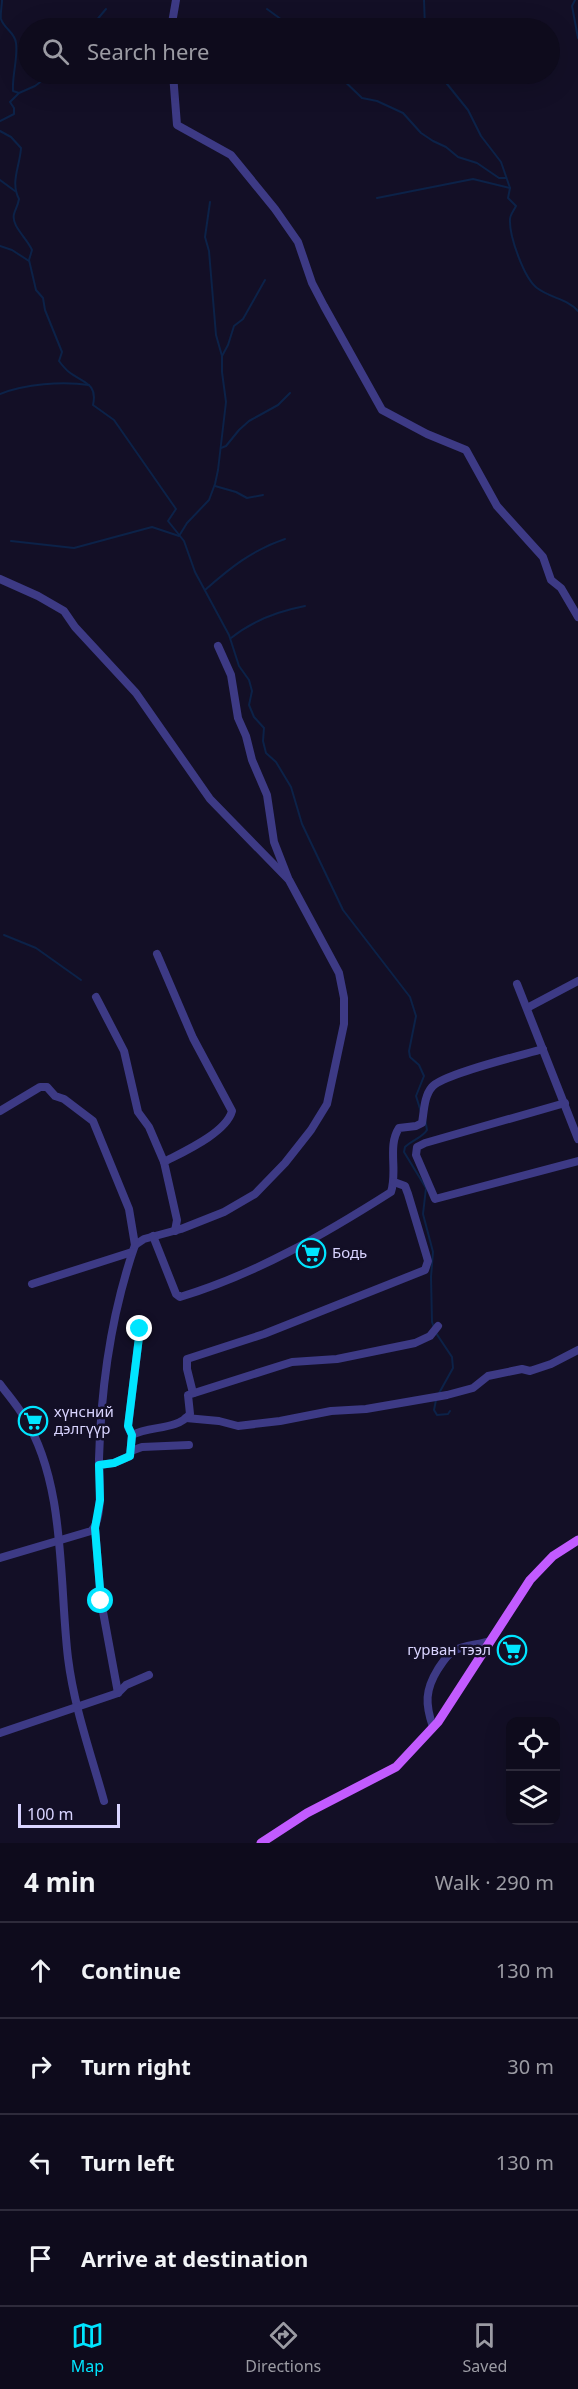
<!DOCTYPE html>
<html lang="en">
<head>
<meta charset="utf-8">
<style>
	body { margin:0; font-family:"Noto Sans",sans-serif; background:#171425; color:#f1f3f6 }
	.controls { position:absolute; right:18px; bottom:18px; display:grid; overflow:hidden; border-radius:12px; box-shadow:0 6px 24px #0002 }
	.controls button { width:54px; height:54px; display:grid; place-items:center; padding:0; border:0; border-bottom:2px solid #2e2b3b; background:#0e0b1c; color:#f1f3f6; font:30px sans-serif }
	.scale { position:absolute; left:18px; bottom:15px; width:102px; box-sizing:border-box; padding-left:6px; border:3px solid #d9d4ff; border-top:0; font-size:16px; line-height:21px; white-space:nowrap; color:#d9d4ff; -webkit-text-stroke:4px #130f26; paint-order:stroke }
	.stop { position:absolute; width:18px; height:18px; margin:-14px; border:4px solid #00e5ff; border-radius:50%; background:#fff }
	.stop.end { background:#00e5ff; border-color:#fff; box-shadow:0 2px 6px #0008 }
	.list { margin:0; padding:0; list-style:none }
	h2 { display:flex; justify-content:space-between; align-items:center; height:78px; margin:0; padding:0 24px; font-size:26px }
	h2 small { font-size:20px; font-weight:400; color:#9b9ba3 }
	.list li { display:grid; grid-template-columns:39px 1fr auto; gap:18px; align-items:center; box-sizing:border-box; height:96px; padding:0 24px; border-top:2px solid #2e2b3b }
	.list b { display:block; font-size:22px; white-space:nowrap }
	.list em { font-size:20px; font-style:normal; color:#9b9ba3 }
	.icon { flex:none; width:33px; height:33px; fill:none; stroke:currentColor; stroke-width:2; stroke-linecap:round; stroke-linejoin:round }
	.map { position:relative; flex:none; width:578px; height:1843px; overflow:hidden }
	.search { position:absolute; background:#0e0b1c; box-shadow:0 6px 24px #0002; left:18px; right:18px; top:18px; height:66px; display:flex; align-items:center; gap:15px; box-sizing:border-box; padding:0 21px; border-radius:33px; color:#9b9ba3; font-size:22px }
	.sheet { height:462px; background:#0e0b1c }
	nav { display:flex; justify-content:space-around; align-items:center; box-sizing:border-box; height:84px; border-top:2px solid #2e2b3b; background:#0e0b1c; font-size:16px; color:#9b9ba3 }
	nav a { display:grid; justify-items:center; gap:3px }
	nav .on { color:#00e5ff }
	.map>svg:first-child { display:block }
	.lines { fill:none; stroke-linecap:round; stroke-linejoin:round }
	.stream { stroke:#0c2248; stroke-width:2 }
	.minor { stroke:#3d3a85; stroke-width:8 }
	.major { stroke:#c25bff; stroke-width:9 }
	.route { stroke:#00e5ff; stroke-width:8 }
	.labels { text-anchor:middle; stroke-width:5; stroke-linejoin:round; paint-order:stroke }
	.poi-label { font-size:15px; fill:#d9d4ff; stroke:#130f26; text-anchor:start }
</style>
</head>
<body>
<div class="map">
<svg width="578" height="1843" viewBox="0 0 578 1843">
	<rect width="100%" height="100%" fill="#130f26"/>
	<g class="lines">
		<!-- stream -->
		<g class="stream">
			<path d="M424 0 425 28"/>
			<path d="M575 0 572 6 578 38"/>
			<path d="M267 9 293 28"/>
			<path d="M90 28 106 9"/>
			<path d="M337 74 362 98 377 101 403 113 421 133 433 141 446 147 458 157 477 163 499 178H506"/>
			<path d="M439 74 468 110 481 136 501 162 510 188 508 198 516 206C514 210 510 215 510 219 509 236 524 278 537 288 550 298 568 299 578 311"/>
			<path d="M19 93 35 86 51 74"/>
			<path d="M0 121 14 114V108L10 102 19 93 13 91C12 75 18 59 16 43 15 32 4 29 1 19 0 14 2 6 2 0"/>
			<path d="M0 131 11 137 21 148C20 166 10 182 19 199 18 205 16 208 14 214 11 226 27 238 32 250L29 260 36 290 43 298 45 310 62 352 59 361C62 365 65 369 69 372 83 383 98 383 93 405L114 420 176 509 168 521 184 541 195 572 229 635 239 666 249 680 252 691 249 705 254 717 264 728 263 741 266 753 276 762 291 787 302 824 343 910 410 997 416 1016 409 1051 410 1057 419 1065 424 1076 416 1096 421 1112"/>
			<path d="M0 180 15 191"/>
			<path d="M377 198 473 179 510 188"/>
			<path d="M210 202 205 237 209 251 216 335 222 356"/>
			<path d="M0 246 12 250 29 261"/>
			<path d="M0 394C25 384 62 381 89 385"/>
			<path d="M221 448 226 446 239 430 249 421 278 405 290 393"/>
			<path d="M215 486 236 492 247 498 263 495"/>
			<path d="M11 541 74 548 152 527 179 536 187 523 209 500 215 484 218 470 226 402 222 372V356L228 345 234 326 243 319 265 280"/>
			<path d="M205 590C230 568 252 550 285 539"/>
			<path d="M231 638C252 621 279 611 305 606"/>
			<path d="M4 935 36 948 81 980"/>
			<path d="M425 1119 427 1130C422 1138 412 1140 405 1147L404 1152 426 1188 423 1214 433 1252 431 1277 432 1322 436 1333 452 1357 453 1368 438 1395"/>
			<path d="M436 1400 434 1410 437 1415 448 1414 450 1411"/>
		</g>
		<!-- minor -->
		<g class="minor">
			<path d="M173 28 172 23 176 0"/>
			<path d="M173 74 177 125 231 155 275 209 298 242 312 283 324 306 382 410 427 434 466 450 497 506 543 557 551 580 561 588 578 617"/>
			<path d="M0 579 38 596 64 611 75 627 136 693 210 799 289 880 339 973 344 998V1024L327 1104 311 1130 285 1163 255 1194 224 1212 181 1229 144 1239 135 1245C111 1314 101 1386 99 1459 99 1476 104 1520 91 1531L0 1558"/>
			<path d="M218 646 231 675 238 718 246 736 252 760 267 795 274 842 288 878"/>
			<path d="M157 954 193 1038 232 1111C226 1133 183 1152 164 1162L177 1220 175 1231"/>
			<path d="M517 984 578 1139"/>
			<path d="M96 997 124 1051 138 1112 149 1127 164 1162"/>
			<path d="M527 1008 578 981"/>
			<path d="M565 1103 425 1143 417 1147 416 1155 435 1199 578 1161"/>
			<path d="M0 1111 40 1087H47L55 1096 64 1099 93 1121 129 1209 135 1245"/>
			<path d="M153 1236 176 1294 180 1297C256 1274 325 1234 391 1192 398 1171 387 1146 399 1128L416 1126 422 1123C424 1112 424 1096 432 1087 442 1074 523 1055 543 1049"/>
			<path d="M32 1284 132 1252"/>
			<path d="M0 1384C8 1395 17 1405 24 1417 66 1483 59 1583 68 1658 74 1707 91 1754 104 1801"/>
			<path d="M193 1393 187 1369V1359L264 1334 425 1270 428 1261 426 1254 408 1194 405 1186 394 1182"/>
			<path d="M186 1418 219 1421 238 1426 280 1421 331 1411 366 1409 447 1395 473 1388 488 1376 522 1369 530 1371 551 1364 578 1350"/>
			<path d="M132 1435 128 1427 140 1329"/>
			<path d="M131 1451 142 1447 189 1445"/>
			<path d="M99 1465 114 1463 130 1456 132 1435C151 1425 176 1431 190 1414L188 1395 292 1362 337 1359 415 1343 430 1336 438 1326"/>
			<path d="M95 1528 101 1601 118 1693"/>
			<path d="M433 1727C425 1704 425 1690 438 1669 442 1663 447 1655 453 1651 464 1645 478 1645 490 1641"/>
			<path d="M0 1733 118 1693 126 1685 149 1675"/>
		</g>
		<!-- major -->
		<path class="major" d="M261 1843 307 1813 396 1767 438 1722 530 1580 553 1556 578 1540"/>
	</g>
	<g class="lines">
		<!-- route -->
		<path class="route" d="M101 1601 95 1528 100 1500 99 1465 114 1463 130 1456 132 1435 128 1426 140 1329"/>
	</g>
	<!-- icons -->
	<defs>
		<g id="supermarket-ring" transform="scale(1.5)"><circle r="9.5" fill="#130f26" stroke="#00e5ff" stroke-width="1.5"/><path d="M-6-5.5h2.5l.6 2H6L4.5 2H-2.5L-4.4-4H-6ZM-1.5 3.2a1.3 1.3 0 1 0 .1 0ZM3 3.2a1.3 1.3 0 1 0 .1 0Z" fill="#00e5ff"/></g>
	</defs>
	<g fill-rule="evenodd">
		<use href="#supermarket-ring" x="311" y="1253"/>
		<use href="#supermarket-ring" x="33" y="1421"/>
		<use href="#supermarket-ring" x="512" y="1650"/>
	</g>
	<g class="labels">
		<!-- poi labels -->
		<g class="poi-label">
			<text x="332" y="1258">Бодь</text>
			<text x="54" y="1417">хүнсний<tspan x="54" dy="17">дэлгүүр</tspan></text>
			<text x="491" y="1655" text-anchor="end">гурван тээл</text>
		</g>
	</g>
</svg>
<div class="controls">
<button><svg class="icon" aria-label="locate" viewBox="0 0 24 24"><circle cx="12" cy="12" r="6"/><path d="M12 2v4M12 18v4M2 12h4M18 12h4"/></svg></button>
<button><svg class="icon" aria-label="layers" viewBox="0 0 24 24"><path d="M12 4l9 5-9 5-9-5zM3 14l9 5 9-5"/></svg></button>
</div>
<div class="scale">100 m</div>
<div class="stop" style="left:101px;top:1601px"></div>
<div class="stop end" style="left:140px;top:1329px"></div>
<div class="search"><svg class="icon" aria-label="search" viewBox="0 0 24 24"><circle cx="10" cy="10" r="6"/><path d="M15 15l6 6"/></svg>Search here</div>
</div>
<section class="sheet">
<h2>4 min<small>Walk · 290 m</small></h2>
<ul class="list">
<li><svg class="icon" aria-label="ahead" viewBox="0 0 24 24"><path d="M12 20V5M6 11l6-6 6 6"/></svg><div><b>Continue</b></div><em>130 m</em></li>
<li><svg class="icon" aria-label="right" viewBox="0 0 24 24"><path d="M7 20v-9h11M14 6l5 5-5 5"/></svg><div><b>Turn right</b></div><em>30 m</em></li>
<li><svg class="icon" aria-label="left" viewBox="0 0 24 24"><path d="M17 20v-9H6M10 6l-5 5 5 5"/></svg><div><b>Turn left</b></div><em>130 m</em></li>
<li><svg class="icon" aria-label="arrive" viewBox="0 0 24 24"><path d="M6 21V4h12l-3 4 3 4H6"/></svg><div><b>Arrive at destination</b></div></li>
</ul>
</section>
<nav>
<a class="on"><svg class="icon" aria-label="map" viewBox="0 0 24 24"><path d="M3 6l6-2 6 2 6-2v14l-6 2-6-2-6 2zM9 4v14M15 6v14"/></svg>Map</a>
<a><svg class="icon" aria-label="directions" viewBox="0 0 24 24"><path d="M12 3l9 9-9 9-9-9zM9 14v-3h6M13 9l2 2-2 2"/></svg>Directions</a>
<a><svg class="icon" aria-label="saved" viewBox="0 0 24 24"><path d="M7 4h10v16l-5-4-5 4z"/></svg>Saved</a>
</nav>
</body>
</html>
